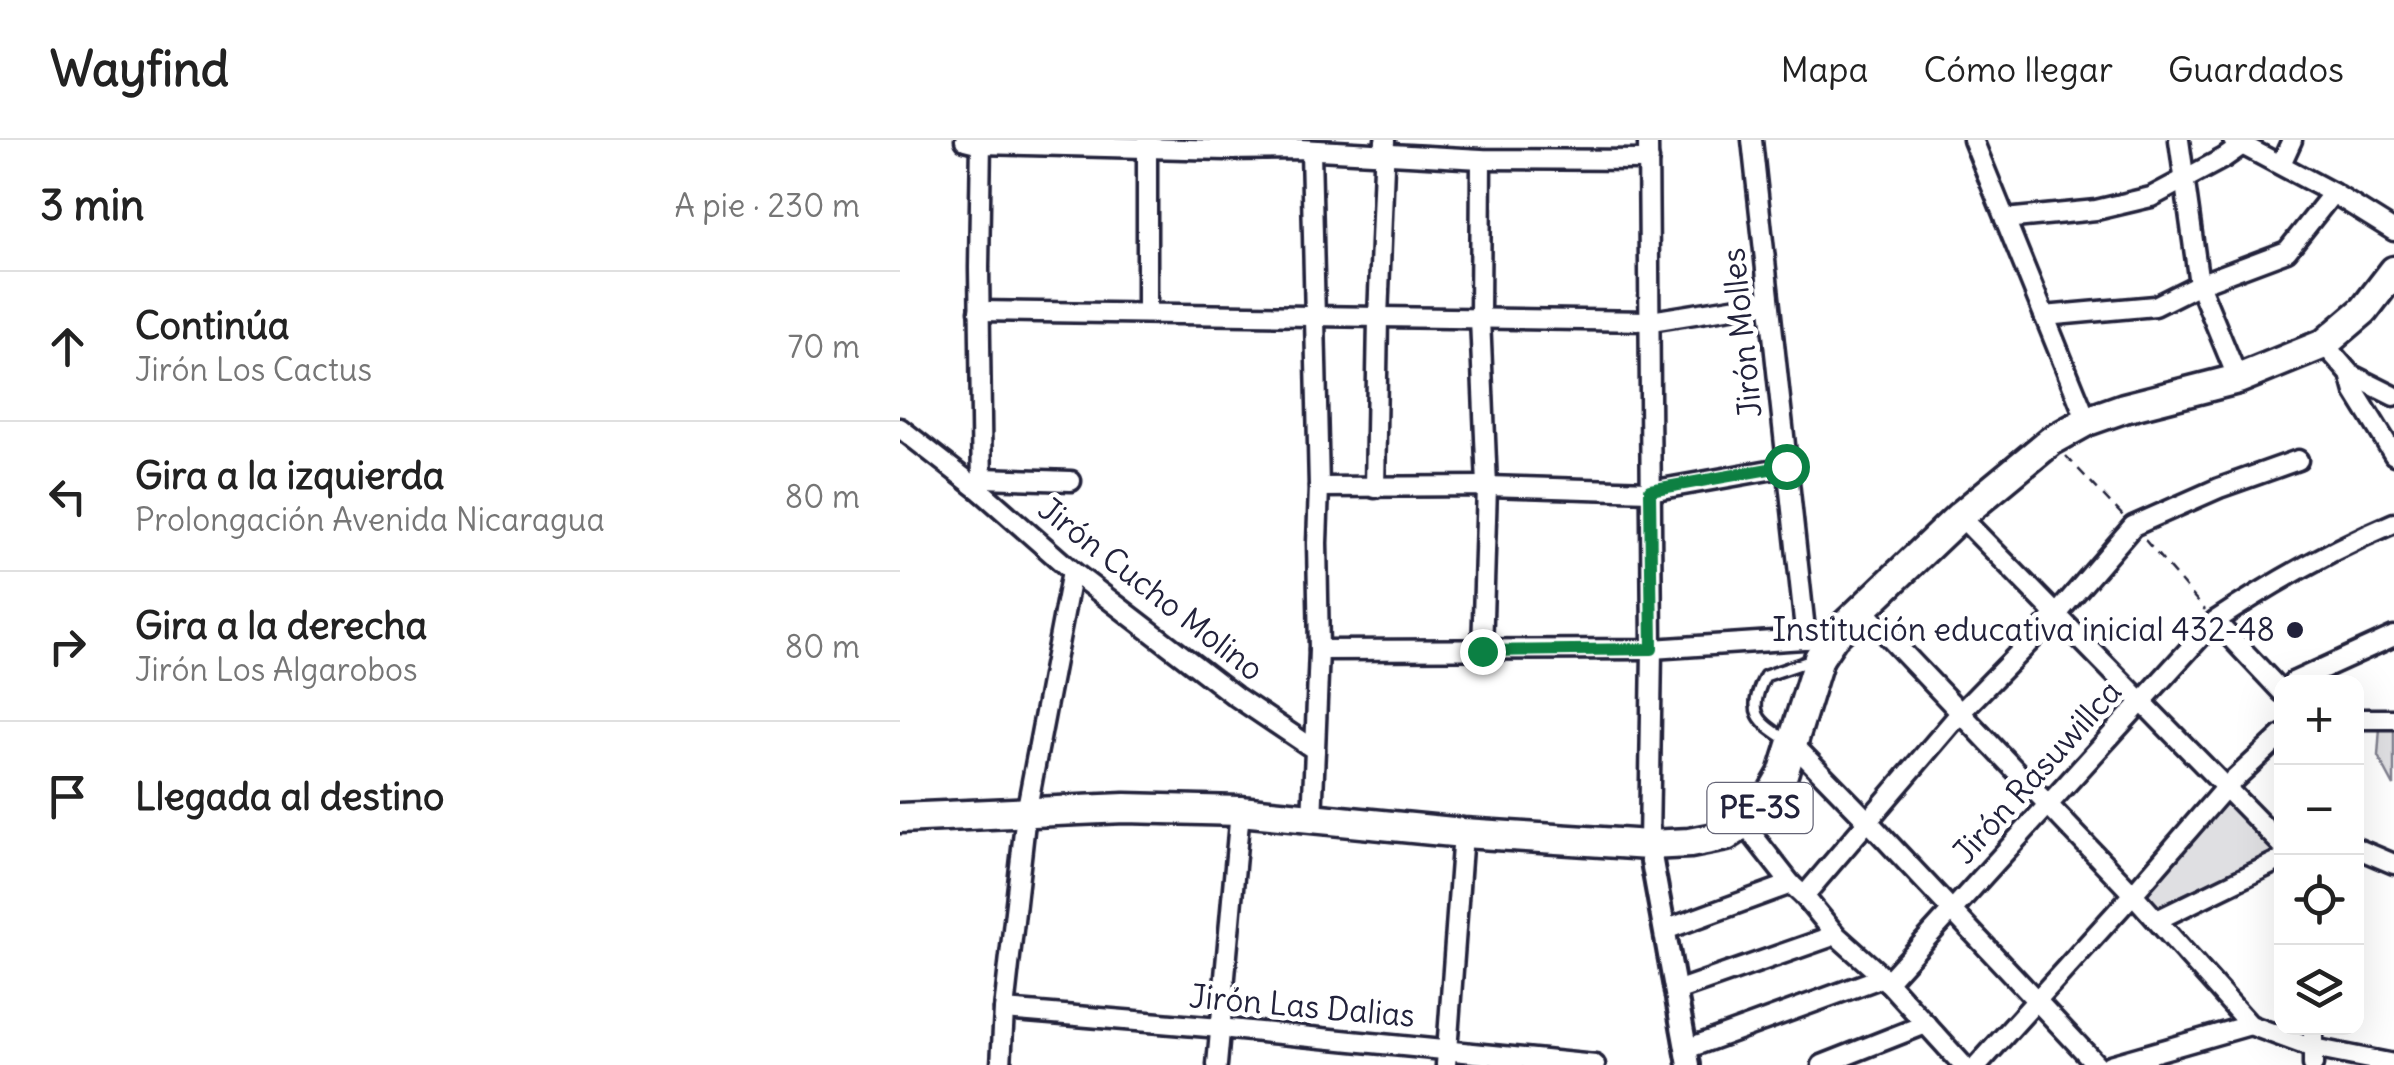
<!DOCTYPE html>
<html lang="es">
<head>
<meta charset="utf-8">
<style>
	body { margin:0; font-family:Delius,sans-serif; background:#f2f2f2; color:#222 }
	.controls { position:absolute; right:30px; bottom:30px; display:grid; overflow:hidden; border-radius:20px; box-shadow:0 10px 40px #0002 }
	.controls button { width:90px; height:90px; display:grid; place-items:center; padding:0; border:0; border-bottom:2px solid #e0e0e0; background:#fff; color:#222; font:50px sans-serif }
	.stop { position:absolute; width:30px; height:30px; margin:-22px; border:8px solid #0b8043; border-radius:50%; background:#fff }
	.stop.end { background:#0b8043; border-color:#fff; box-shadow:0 2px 10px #0008 }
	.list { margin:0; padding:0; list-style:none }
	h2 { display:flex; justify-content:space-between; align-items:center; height:130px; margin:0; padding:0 40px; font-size:42px }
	h2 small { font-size:32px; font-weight:400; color:#767676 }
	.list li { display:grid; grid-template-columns:65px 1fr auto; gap:30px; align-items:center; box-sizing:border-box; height:150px; padding:0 40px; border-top:2px solid #e0e0e0 }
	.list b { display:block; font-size:38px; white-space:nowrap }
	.list p { margin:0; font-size:32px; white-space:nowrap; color:#767676 }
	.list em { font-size:32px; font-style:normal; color:#767676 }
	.icon { flex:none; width:55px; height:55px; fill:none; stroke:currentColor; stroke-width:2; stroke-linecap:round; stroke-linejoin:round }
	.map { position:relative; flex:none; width:1494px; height:925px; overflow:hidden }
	header { display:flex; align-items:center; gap:60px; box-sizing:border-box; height:140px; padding:0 50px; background:#fff; border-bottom:2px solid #e0e0e0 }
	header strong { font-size:48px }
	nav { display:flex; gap:55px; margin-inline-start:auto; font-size:35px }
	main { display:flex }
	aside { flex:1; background:#fff }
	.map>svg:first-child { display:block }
	.green { fill:#dfdfe2; stroke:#80808e; stroke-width:2.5 }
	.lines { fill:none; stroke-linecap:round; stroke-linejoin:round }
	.service-casing { stroke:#22223b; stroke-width:16 }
	.minor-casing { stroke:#22223b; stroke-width:25 }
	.tertiary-casing { stroke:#22223b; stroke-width:28 }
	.trunk-casing { stroke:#22223b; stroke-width:35 }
	.path { stroke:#22223b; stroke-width:2.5; stroke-dasharray:10 8; stroke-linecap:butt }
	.service { stroke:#fff; stroke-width:9 }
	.minor { stroke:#fff; stroke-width:18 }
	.tertiary { stroke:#fff; stroke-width:20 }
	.trunk { stroke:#fff; stroke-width:28 }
	.route { stroke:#0b8043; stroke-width:12 }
	.poi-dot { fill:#22223b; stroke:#fff; stroke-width:4 }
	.labels { text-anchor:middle; stroke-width:10; stroke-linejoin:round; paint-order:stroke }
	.shield { fill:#fff; stroke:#646476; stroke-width:2.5 }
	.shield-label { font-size:30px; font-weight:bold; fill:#22223b }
	.street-label { font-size:32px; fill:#22223b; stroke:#fff }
	.poi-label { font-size:32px; fill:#22223b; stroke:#fff; text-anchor:end }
</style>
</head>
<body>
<header>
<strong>Wayfind</strong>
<nav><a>Mapa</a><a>Cómo llegar</a><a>Guardados</a></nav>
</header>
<main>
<aside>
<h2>3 min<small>A pie · 230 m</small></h2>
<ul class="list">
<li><svg class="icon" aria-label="ahead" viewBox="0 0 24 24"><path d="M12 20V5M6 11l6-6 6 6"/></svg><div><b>Continúa</b><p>Jirón Los Cactus</p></div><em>70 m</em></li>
<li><svg class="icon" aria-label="left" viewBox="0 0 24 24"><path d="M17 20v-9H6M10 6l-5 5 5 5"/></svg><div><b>Gira a la izquierda</b><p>Prolongación Avenida Nicaragua</p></div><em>80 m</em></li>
<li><svg class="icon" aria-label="right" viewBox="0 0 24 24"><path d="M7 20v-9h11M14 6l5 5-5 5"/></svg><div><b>Gira a la derecha</b><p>Jirón Los Algarobos</p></div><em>80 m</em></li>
<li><svg class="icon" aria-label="arrive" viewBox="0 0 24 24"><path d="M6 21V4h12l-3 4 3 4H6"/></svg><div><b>Llegada al destino</b></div></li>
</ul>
</aside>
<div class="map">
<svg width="1494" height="925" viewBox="0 0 1494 925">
	<rect width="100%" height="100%" fill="#fff"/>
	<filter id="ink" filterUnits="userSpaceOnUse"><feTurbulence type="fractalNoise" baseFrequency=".01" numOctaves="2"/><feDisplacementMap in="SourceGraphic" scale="20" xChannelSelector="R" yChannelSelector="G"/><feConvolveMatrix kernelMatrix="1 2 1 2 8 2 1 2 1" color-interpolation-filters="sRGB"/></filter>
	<g filter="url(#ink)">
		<!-- green -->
		<g class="green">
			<path d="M1494 572V646L1478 616 1481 573Z"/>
			<path d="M1322 660H1330L1378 711 1256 767 1243 754Z"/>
		</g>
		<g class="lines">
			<!-- service casing -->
			<g class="service-casing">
				<path id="service" d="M890 602C858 581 846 574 865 536L912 520"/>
			</g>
			<!-- minor casing -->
			<g class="minor-casing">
				<g id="minor">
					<path d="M65 0 81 4 326 10 400 9 581 19 749 20"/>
					<path d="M81 0 79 128 82 352"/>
					<path d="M247 0V173"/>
					<path d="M748 0 752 509 749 705"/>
					<path d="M852 0 906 499"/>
					<path d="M1073 0 1187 281"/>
					<path d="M1279 0 1299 144 1338 239"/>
					<path d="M1333 0 1433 53 1494 91"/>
					<path d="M411 11 419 347 417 403 419 510 415 610"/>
					<path d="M581 19 580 178 587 346 582 511"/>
					<path d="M1381 24 1392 0"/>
					<path d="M1105 79 1196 70 1251 57 1324 18 1341 6"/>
					<path d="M79 171 751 181 869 162"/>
					<path d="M1144 176 1255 166 1299 144 1387 111 1433 53"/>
					<path d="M1424 204 1450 234 1455 252 1494 315"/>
					<path d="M1450 234 1494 256"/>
					<path d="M0 288 82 352 172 431 335 556 415 610 412 679"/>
					<path d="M82 338 171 341"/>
					<path d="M419 347 587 346 750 351 886 327"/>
					<path d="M475 348 478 178 485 0"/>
					<path d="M1060 376 1382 705"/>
					<path d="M961 468 1233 754 1350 885"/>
					<path d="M1315 481 1382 552"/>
					<path d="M419 510 752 509 933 497"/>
					<path d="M1393 542 1494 496"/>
					<path d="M1456 579H1494"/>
					<path d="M893 604 968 681 1197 925"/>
					<path d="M844 684 891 744 904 756 936 795 983 837 1063 925"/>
					<path d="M1456 708 1494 724"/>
					<path d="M904 756 1061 572 1158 473 1233 386 1319 348 1398 320"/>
					<path d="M1257 780 1382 719"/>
					<path d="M765 790 891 744"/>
					<path d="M987 842 1315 481C1372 443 1430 410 1494 383"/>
					<path d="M776 851 936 795"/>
					<path d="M104 870 320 888 695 925"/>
					<path d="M1413 888V925"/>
					<path d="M786 909 983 837"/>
					<path d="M101 925 104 870 126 673 172 431"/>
					<path d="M317 925 340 671"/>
					<path d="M546 925 563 693"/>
					<path d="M922 925 1026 884"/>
					<path d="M1078 925 1233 754 1325 648 1382 595"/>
					<path d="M1210 925 1350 885 1413 908 1494 924"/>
				</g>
			</g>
			<!-- tertiary casing -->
			<g class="tertiary-casing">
				<path id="tertiary" d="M749 705 789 925"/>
			</g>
			<!-- trunk casing -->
			<g class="trunk-casing">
				<path id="trunk" d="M0 678 225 668 340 671 563 693 749 705 790 703 826 696 844 684 868 660 883 634 919 518 933 497 1060 376 1151 301 1187 281 1224 268 1338 239 1424 204 1464 170 1494 131"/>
			</g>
			<!-- path -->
			<g class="path">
				<path d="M1166 316 1223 376"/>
				<path d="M1245 400 1305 470"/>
			</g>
			<!-- service -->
			<use href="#service" class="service"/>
			<!-- minor -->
			<use href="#minor" class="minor"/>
			<!-- tertiary -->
			<use href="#tertiary" class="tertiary"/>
			<!-- trunk -->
			<use href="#trunk" class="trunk"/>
		</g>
	</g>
	<g class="lines" filter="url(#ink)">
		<!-- route -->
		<path class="route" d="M582 511 752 509 750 350 886 326"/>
	</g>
	<!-- markers -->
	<circle class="poi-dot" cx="1395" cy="490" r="10"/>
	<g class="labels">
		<!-- shield labels -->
		<rect class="shield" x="807.5" y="643" width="105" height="50" rx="8"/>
		<g class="shield-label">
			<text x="860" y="678">PE-3S</text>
		</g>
		<!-- street labels -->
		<g class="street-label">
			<text transform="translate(842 193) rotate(-96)" y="11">Jirón Molles</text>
			<text transform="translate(251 449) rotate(38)" y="11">Jirón Cucho Molino</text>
			<text transform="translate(1137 632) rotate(-48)" y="11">Jirón Rasuwillca</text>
			<text transform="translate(402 866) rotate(5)" y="11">Jirón Las Dalias</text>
		</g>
		<!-- poi labels -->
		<g class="poi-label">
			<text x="1375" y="501">Institución educativa inicial 432-48</text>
		</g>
	</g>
</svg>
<div class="controls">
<button>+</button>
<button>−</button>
<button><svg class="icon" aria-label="locate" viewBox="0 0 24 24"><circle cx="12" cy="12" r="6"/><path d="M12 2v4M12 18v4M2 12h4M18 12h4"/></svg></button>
<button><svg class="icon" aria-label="layers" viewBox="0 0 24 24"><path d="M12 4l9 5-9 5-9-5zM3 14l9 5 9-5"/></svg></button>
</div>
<div class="stop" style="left:886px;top:326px"></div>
<div class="stop end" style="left:582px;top:511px"></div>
</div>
</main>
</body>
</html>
